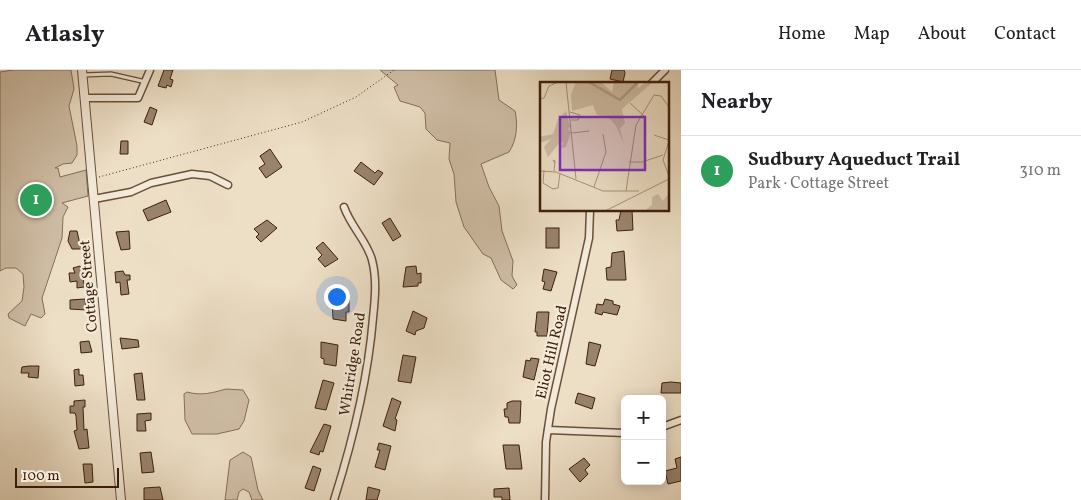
<!DOCTYPE html>
<html lang="en">
<head>
<meta charset="utf-8">
<style>
	body { margin:0; font-family:Vollkorn,serif; background:#f6f6f6; color:#202124 }
	.controls { position:absolute; right:15px; bottom:15px; display:grid; overflow:hidden; border-radius:8px; box-shadow:0 2px 12px #0003 }
	.controls button { width:45px; height:45px; display:grid; place-items:center; padding:0; border:0; border-bottom:1px solid #e0e0e0; background:#fff; color:#202124; font:25px sans-serif }
	.scale { position:absolute; left:15px; bottom:12px; width:104px; box-sizing:border-box; padding-left:5px; border:2px solid #3e1f0b; border-top:0; font-size:14px; line-height:18px; white-space:nowrap; color:#3e1f0b; -webkit-text-stroke:4px #f3eada; paint-order:stroke }
	.you { position:absolute; left:336px; top:226px; width:18px; height:18px; margin:-12px; border:4px solid #fff; border-radius:50%; background:#1a73e8; box-shadow:0 0 0 8px #1a73e833 }
	.badge { display:grid; place-items:center; width:32px; height:32px; border-radius:50%; background:#d93025; color:#fff; font-size:16px; font-weight:700 }
	.pin { position:absolute; translate:-50% -50%; border:2px solid #fff; box-shadow:0 1px 5px #0006 }
	.list { margin:0; padding:0; list-style:none }
	h2 { display:flex; justify-content:space-between; align-items:center; height:65px; margin:0; padding:0 20px; font-size:21px }
	h2 small { font-size:16px; font-weight:400; color:#757577 }
	.list li { display:grid; grid-template-columns:32px 1fr auto; gap:15px; align-items:center; box-sizing:border-box; height:70px; padding:0 20px; border-top:1px solid #e0e0e0 }
	.list b { display:block; font-size:19px; white-space:nowrap }
	.list p { margin:0; font-size:16px; white-space:nowrap; color:#757577 }
	.list em { font-size:16px; font-style:normal; color:#757577 }
	.map { position:relative; flex:none; width:681px; height:430px; overflow:hidden }
	header { display:flex; align-items:center; gap:30px; box-sizing:border-box; height:70px; padding:0 25px; background:#fff; border-bottom:1px solid #e0e0e0 }
	header strong { font-size:24px }
	nav { display:flex; gap:28px; margin-inline-start:auto; font-size:18px }
	main { display:flex }
	aside { flex:1; background:#fff }
	.map>svg:first-child { display:block }
	.green { fill:#cfbea6; stroke:#866e58 }
	.building { fill:#99836c; stroke:#3e1f0b }
	.lines { fill:none; stroke-linecap:round; stroke-linejoin:round }
	.service-casing { stroke:#6a4f3a; stroke-width:5.5 }
	.minor-casing { stroke:#6a4f3a; stroke-width:9 }
	.tertiary-casing { stroke:#6a4f3a; stroke-width:10 }
	.path { stroke:#3e1f0b; stroke-width:1; stroke-dasharray:1 2.5; stroke-linecap:butt }
	.service { stroke:#f3eada; stroke-width:3 }
	.minor { stroke:#f3eada; stroke-width:6 }
	.tertiary { stroke:#f3eada; stroke-width:8 }
	.labels { text-anchor:middle; stroke-width:4.5; stroke-linejoin:round; paint-order:stroke }
	.street-label { font-size:15px; fill:#3e1f0b; stroke:#f3eada }
	.inset-river { fill:none; stroke:#b29e86; stroke-width:2.5 }
	.inset-road { fill:none; stroke:#a7927b; stroke-width:1 }
	.view { fill:#7b2cbf; fill-opacity:0.15; stroke:#7b2cbf; stroke-width:2.5 }
	.inset-edge { fill:none; stroke:#3e1f0b; stroke-width:2.5 }
</style>
</head>
<body>
<header>
<strong>Atlasly</strong>
<nav><a>Home</a><a>Map</a><a>About</a><a>Contact</a></nav>
</header>
<main>
<div class="map">
<svg width="681" height="430" viewBox="0 0 681 430">
	<rect width="100%" height="100%" fill="#eddfc6"/>
	<filter id="stains"><feTurbulence type="fractalNoise" baseFrequency=".004" numOctaves="4"/><feColorMatrix values="0 0 0 0 .2 0 0 0 0 .09 0 0 0 0 .02 0 0 0 .5 -.17"/></filter>
	<radialGradient id="worn" r=".72"><stop offset=".6" stop-color="#630" stop-opacity="0"/><stop offset="1" stop-color="#630" stop-opacity=".3"/></radialGradient>
	<!-- green -->
	<g class="green">
		<path d="M13 0H71L74 19 69 36 77 76V85L72 93 63 94 55 98H58L60 107 86 100 88 126 62 133 68 137 63 147 62 168 42 228 45 244 41 248 31 244 25 256 9 248 8 244 22 231 24 217 23 204 16 198H6L0 201V2Z"/>
		<path d="M380 0H495L499 30 515 41C518 54 517 70 509 82L481 94 489 117 499 136 502 161 513 191 512 206 517 215 513 219 501 210 491 188 483 184 464 157 456 132 454 104 449 89 450 73 437 70 426 59 425 43 420 37 400 31 394 17 398 15Z"/>
		<path d="M226 319 243 320 249 330 244 351 239 359 217 364H192L185 350 184 324 187 322C201 326 212 323 226 319Z"/>
		<path d="M243 382 251 387 258 420 263 430H252L249 422 243 419 239 422 237 430H225L230 390Z"/>
	</g>
	<!-- building -->
	<g class="building">
		<path d="M164 0H173L170 9 173 10 171 17 167 15 166 18 158 16Z"/>
		<path d="M612 0H624L625 3 623 12 610 9Z"/>
		<path d="M150 37 157 40 152 55 144 52Z"/>
		<path d="M121 71H128V84H120Z"/>
		<path d="M270 79 282 97 266 108 259 98 265 94 260 86Z"/>
		<path d="M361 92 375 103 378 100 383 103 374 115 354 101Z"/>
		<path d="M166 130 171 142 148 151 143 140Z"/>
		<path d="M621 140H632L633 160 617 161 616 150H619Z"/>
		<path d="M390 148 401 166 393 171 382 153Z"/>
		<path d="M267 150 277 158 261 172 256 167 259 164 254 159Z"/>
		<rect x="546" y="158" width="13" height="20"/>
		<path d="M70 161H77L81 179H72L68 171Z"/>
		<path d="M129 161 130 179 121 180 116 162Z"/>
		<path d="M323 172 338 189 325 197 318 189 322 185 316 178Z"/>
		<path d="M624 181 626 210H607L606 198 611 197 612 183Z"/>
		<path d="M80 196 83 203 84 217 77 218V211L70 212 69 203H75L73 198Z"/>
		<path d="M416 196 417 204 421 203V213H418V216L403 217 406 197Z"/>
		<path d="M544 199 557 202 551 221 543 219 545 212 542 211Z"/>
		<path d="M123 201 125 205H130V210H127L129 224 121 225 120 212 116 213 115 202Z"/>
		<path d="M349 227V242H346V251L333 249 332 228Z"/>
		<path d="M85 229 86 240 70 239V230Z"/>
		<path d="M605 229 613 231V234L620 236 617 245 603 242 602 245 595 243 597 234 603 235Z"/>
		<path d="M413 241 427 248 424 258 416 261 415 265 406 261Z"/>
		<path d="M537 242H549L547 266H537V262H535Z"/>
		<path d="M120 268 138 270 139 277 122 279Z"/>
		<path d="M89 271 92 282 81 283 80 272Z"/>
		<path d="M321 272 338 275 336 296 324 294V289L321 288Z"/>
		<path d="M589 272 601 275 595 296 586 294Z"/>
		<path d="M403 285 416 287 411 313 398 311Z"/>
		<path d="M531 288 539 289 534 310 523 307 526 290 530 291Z"/>
		<path d="M29 296H39L38 308 28 307 29 303H21L22 297Z"/>
		<path d="M79 299V305H83L84 315 75 316 74 300Z"/>
		<path d="M142 303 145 330H137L134 304Z"/>
		<path d="M323 310 334 313 326 340 315 338Z"/>
		<path d="M671 312 681 313V323H661L662 313Z"/>
		<path d="M578 323 595 328 592 339 575 333Z"/>
		<path d="M392 328 401 332 395 349 397 350 395 361 383 356Z"/>
		<path d="M85 330V337H83L84 360 87 359 89 378 79 379 74 361 77 360 76 346 75 343H70V336H74V331Z"/>
		<path d="M512 331H521L520 353H509L508 347H505L504 339H507V333Z"/>
		<path d="M151 343V350L145 351 146 361H137V344Z"/>
		<path d="M324 354 331 356 323 382 320 381 319 385 310 382Z"/>
		<path d="M379 373 391 376 385 400 375 397 380 380H377Z"/>
		<path d="M503 375H519L522 399H506Z"/>
		<path d="M151 382 154 402 142 403 140 383Z"/>
		<path d="M681 387V411L668 414 665 401 677 398 675 389Z"/>
		<path d="M584 388 590 395 585 400 588 404 580 412 569 399Z"/>
		<path d="M83 394H92L93 412 85 413Z"/>
		<path d="M313 396 321 399 314 421 305 418Z"/>
		<path d="M160 417 163 430H144V418Z"/>
		<path d="M368 417 380 420 377 430H366Z"/>
		<path d="M509 418 510 430H502V427H494V419Z"/>
	</g>
	<g class="lines">
		<!-- service casing -->
		<g class="service-casing">
			<path id="service" d="M83 5 111 4 146 12"/>
		</g>
		<!-- minor casing -->
		<g class="minor-casing">
			<g id="minor">
				<path d="M651 14 665 0"/>
				<path d="M85 28H138L150 0"/>
				<path d="M94 129 131 122 151 113 192 104 210 106 228 115"/>
				<path d="M662 357 681 350"/>
				<path d="M548 360 625 363"/>
				<path d="M334 430C353 370 368 310 373 248 375 229 377 209 372 190 367 171 351 157 344 137"/>
				<path d="M545 430 546 372 551 339 589 168 590 140"/>
			</g>
		</g>
		<!-- tertiary casing -->
		<g class="tertiary-casing">
			<path id="tertiary" d="M82 0 121 430"/>
		</g>
		<!-- path -->
		<path class="path" d="M99 107 302 52 356 27 394 0"/>
		<!-- service -->
		<use href="#service" class="service"/>
		<!-- minor -->
		<use href="#minor" class="minor"/>
		<!-- tertiary -->
		<use href="#tertiary" class="tertiary"/>
	</g>
	<g class="labels">
		<!-- street labels -->
		<g class="street-label">
			<text transform="translate(88 216) rotate(-95)" y="5">Cottage Street</text>
			<text transform="translate(551 282) rotate(-77)" y="5">Eliot Hill Road</text>
			<text transform="translate(352 294) rotate(-81)" y="5">Whitridge Road</text>
		</g>
	</g>
	<!-- overview -->
	<g transform="translate(540 12)">
		<rect width="129" height="129" fill="#eddfc6"/>
		<path d="M36 0H61L72 10 74 0H98V6L106 0H113L82 27 85 41 80 47 84 62 76 44 68 35 57 33 53 23 32 29 31 12ZM26 29 30 45 28 47 31 50 26 65 21 66 23 60H20L8 75 4 65 11 57 0 61V55L13 52 18 37ZM129 111V129H104L112 123V115L118 112 123 119Z" fill="#cfbea6"/>
		<path class="inset-river" d="M49 0 80 18 98 0"/>
		<path class="inset-road" d="M26 0 36 97M0 17 4 16 9 4 18 0M90 21 104 34M30 30 40 33 38 38H31M32 51 49 49M114 53 129 58M129 59 123 78 129 94M89 80H102L123 73M4 88 3 101 13 107 18 106 20 91M0 89 16 90 63 109H99M14 89 15 79 13 78 15 81M54 105 66 70 63 52M86 109 96 43 114 13 121 14 129 25M65 129 129 97"/>
		<path class="view" d="M20 35H105V88H20Z"/>
		<rect width="129" height="129" class="inset-edge"/>
	</g>
	<rect width="100%" height="100%" filter="url(#stains)"/>
	<rect width="100%" height="100%" fill="url(#worn)"/>
</svg>
<div class="controls">
<button>+</button>
<button>−</button>
</div>
<div class="scale">100 m</div>
<div class="you"></div>
<div class="pin badge" style="left:36px;top:130px;background:#2e9e5b">1</div>
</div>
<aside>
<h2>Nearby<small></small></h2>
<ul class="list">
<li><span class="badge" style="background:#2e9e5b">1</span><div><b>Sudbury Aqueduct Trail</b><p>Park · Cottage Street</p></div><em>310 m</em></li>
</ul>
</aside>
</main>
</body>
</html>
